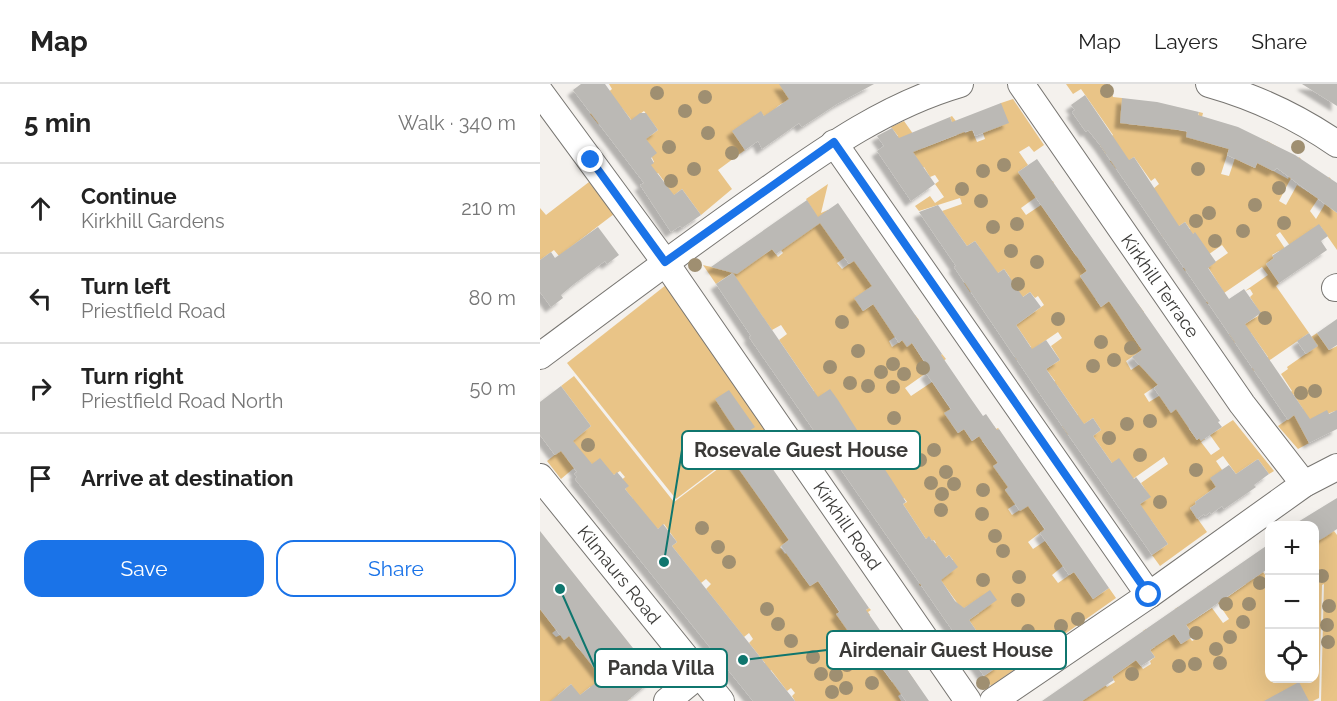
<!DOCTYPE html>
<html lang="en">
<head>
<meta charset="utf-8">
<style>
	body { margin:0; font-family:Raleway,sans-serif; background:#f6f6f6; color:#222 }
	.controls { position:absolute; right:18px; bottom:18px; display:grid; overflow:hidden; border-radius:12px; box-shadow:0 6px 24px #0002 }
	.controls button { width:54px; height:54px; display:grid; place-items:center; padding:0; border:0; border-bottom:2px solid #e0e0e0; background:#fff; color:#222; font:30px sans-serif }
	.stop { position:absolute; width:18px; height:18px; margin:-14px; border:4px solid #1a73e8; border-radius:50%; background:#fff }
	.stop.end { background:#1a73e8; border-color:#fff; box-shadow:0 2px 6px #0008 }
	.list { margin:0; padding:0; list-style:none }
	h2 { display:flex; justify-content:space-between; align-items:center; height:78px; margin:0; padding:0 24px; font-size:26px }
	h2 small { font-size:20px; font-weight:400; color:#767676 }
	.list li { display:grid; grid-template-columns:39px 1fr auto; gap:18px; align-items:center; box-sizing:border-box; height:90px; padding:0 24px; border-top:2px solid #e0e0e0 }
	.list b { display:block; font-size:22px; white-space:nowrap }
	.list p { margin:0; font-size:20px; white-space:nowrap; color:#767676 }
	.list em { font-size:20px; font-style:normal; color:#767676 }
	.actions { display:flex; gap:12px; padding:18px 24px }
	.actions a { flex:1; padding:14px 0; border:2px solid #1a73e8; border-radius:18px; text-align:center; font-size:21px; color:#1a73e8 }
	.actions .main { background:#1a73e8; color:#fff }
	.icon { flex:none; width:33px; height:33px; fill:none; stroke:currentColor; stroke-width:2; stroke-linecap:round; stroke-linejoin:round }
	.map { position:relative; flex:none; width:797px; height:617px; overflow:hidden }
	header { display:flex; align-items:center; gap:36px; box-sizing:border-box; height:84px; padding:0 30px; background:#fff; border-bottom:2px solid #e0e0e0 }
	header strong { font-size:28px }
	nav { display:flex; gap:33px; margin-inline-start:auto; font-size:21px }
	main { display:flex }
	aside { flex:1; background:#fff }
	.map>svg:first-child { display:block }
	.green { fill:#e9c487 }
	.building { fill:#bbb9b5; filter:url(#shadow) }
	.lines { fill:none; stroke-linecap:round; stroke-linejoin:round }
	.minor-casing { stroke:#777571; stroke-width:28 }
	.minor { stroke:#fff; stroke-width:26 }
	.tree { fill:#9f8f71 }
	.route { stroke:#1a73e8; stroke-width:8 }
	.labels { text-anchor:middle; stroke-width:5; stroke-linejoin:round; paint-order:stroke }
	.street-label { font-size:18px; fill:#3b3a38; stroke:#fff }
	.leader { fill:none; stroke:#0f766e; stroke-width:2 }
	.callout-dot { fill:#0f766e; stroke:#fff; stroke-width:2 }
	.callout { fill:#fff; stroke:#0f766e; stroke-width:2 }
	.callout-label { font-size:20px; text-anchor:middle; font-weight:bold; fill:#3b3a38 }
</style>
</head>
<body>
<header>
<strong>Map</strong>
<nav><a>Map</a><a>Layers</a><a>Share</a></nav>
</header>
<main>
<aside>
<h2>5 min<small>Walk · 340 m</small></h2>
<ul class="list">
<li><svg class="icon" aria-label="ahead" viewBox="0 0 24 24"><path d="M12 20V5M6 11l6-6 6 6"/></svg><div><b>Continue</b><p>Kirkhill Gardens</p></div><em>210 m</em></li>
<li><svg class="icon" aria-label="left" viewBox="0 0 24 24"><path d="M17 20v-9H6M10 6l-5 5 5 5"/></svg><div><b>Turn left</b><p>Priestfield Road</p></div><em>80 m</em></li>
<li><svg class="icon" aria-label="right" viewBox="0 0 24 24"><path d="M7 20v-9h11M14 6l5 5-5 5"/></svg><div><b>Turn right</b><p>Priestfield Road North</p></div><em>50 m</em></li>
<li><svg class="icon" aria-label="arrive" viewBox="0 0 24 24"><path d="M6 21V4h12l-3 4 3 4H6"/></svg><div><b>Arrive at destination</b></div></li>
</ul>
<div class="actions"><a class="main">Save</a><a>Share</a></div>
</aside>
<div class="map">
<svg width="797" height="617" viewBox="0 0 797 617">
	<defs>
		<filter id="shadow"><feDropShadow dx="-5.5" dy="5.5" stdDeviation="1.5" flood-color="#0004"/></filter>
	</defs>
	<rect width="100%" height="100%" fill="#f4f1ed"/>
	<!-- green -->
	<g class="green">
		<path d="M69 0H245L251 18C237 18 233 27 229 39L221 28 193 48 205 66 178 86 192 105 161 131 142 105 129 115 126 100 118 89 104 99 106 84 114 78 102 50 106 47 110 52 118 46 104 27 96 33V42L82 24 58 40 50 30C59 23 63 12 72 5Z"/>
		<path d="M526 0H570L573 13 582 14 588 27 587 40 629 44 647 48 653 54 659 28 663 29 659 45 662 57 686 64 696 43 681 90 689 92 697 68 703 71 700 77 715 84 727 57 736 62 726 83 748 95 759 73 761 75 739 117 746 121 757 101 776 113 789 93 791 95 770 127 776 135 785 120 797 129V166L781 143 764 181 740 148 736 151 746 166 739 167 732 171 734 174 726 180 739 199 736 202 769 249 714 287 712 284 728 273 711 249 695 259 689 250 721 230 710 213 713 210 710 205 705 207 728 191 722 183 668 220 666 218 683 207 668 183 688 169 682 161 645 187 643 184 662 171 655 149 649 152 646 148 650 145 645 138 623 153 621 150 636 139 608 109 619 100 615 94 611 97 594 73 576 85 570 77 583 69 578 62 566 70 560 61 573 51 541 5 533 10Z"/>
		<path d="M473 15 504 61 494 68 489 62 479 68 488 81 478 88 494 110 513 97 514 100 481 124 486 131 501 121 536 172 555 159 542 180 547 187 540 192 547 202 554 197 556 216 561 223 569 217 580 232 598 220 604 228 585 241 600 263 621 253 586 277 591 286 609 274 643 284 604 310 609 318 629 306 631 328 647 318 649 345 657 356 662 352 665 355 661 358 671 371 680 365 670 351 693 336 734 387 729 390 718 375 696 390 683 372 676 377 699 411 676 403 655 418 656 420 650 424 667 448 620 482 612 471 628 460 611 436 595 446 592 442 600 420 610 413 601 399 628 380 624 373 570 411 572 379 553 352 561 346 553 334 528 351 522 342 538 331 517 301 501 311 499 308 515 297 506 285 520 276 511 262 522 254 518 248 477 276 475 274 491 263 476 241 504 221 498 212 495 214 490 208 477 217 469 192 464 185 430 208 424 199 451 180 435 157 427 162 402 127 422 120 420 114 379 127 375 122 390 112 395 119 404 113 395 100 399 97 395 91 390 93 384 83 359 100 353 55 358 52 351 43 364 37 383 64 417 51 410 33 412 32 425 49 432 46 437 58 445 55 443 49 461 19Z"/>
		<path d="M49 98 74 130 19 172 14 166 0 176V124L6 131Z"/>
		<path d="M288 100 281 129 288 126 315 166 297 179 302 185 316 175 333 203 319 220 323 227 341 215 360 242 375 231 379 236 349 257 352 263 364 255 372 259 386 281 402 270 406 275 365 304 371 312 392 298 417 335 411 339 418 349 424 345 432 357 454 342 456 345 458 344 459 345 442 357 458 379 454 382 473 400 465 406 483 415 468 425 472 431 504 410 489 423 506 448H501L488 458 493 465 505 457 523 482 512 491 518 499 534 488 553 515 569 504 576 514 451 602 444 592 460 581 429 536 439 529 432 519 406 536 402 531 418 520 397 491 380 502 379 500 413 476 409 471 404 475 394 460 396 459 394 456 392 457 389 453 386 455 363 420 367 418 364 414 359 416 333 378 341 373 337 369 330 374 318 356 322 353 320 349 315 352 272 318 274 307 239 256 247 250 241 241 232 246 192 189 176 200 163 181C198 190 205 184 232 165L238 173 243 169 227 145 273 126 266 115Z"/>
		<path d="M126 201 227 346 136 415 27 279Z"/>
		<path d="M777 249 789 266 797 262V329L795 327 760 341 769 359 758 365 738 342 763 325 753 310 738 320 737 318 752 307 741 290 748 285 747 283 777 262 771 253Z"/>
		<path d="M34 292 134 418 187 378 193 386 198 383 249 456 240 463 245 470 254 464 261 490 270 502 278 497 299 528 297 530 307 539 329 524 331 526 328 528 330 531 305 549 323 574 348 556 350 562 334 574 352 598 368 587 376 599 358 612 361 617H255L252 612 255 609 251 604 247 607 231 586 218 596 213 589 225 579 209 559 213 555 209 549 204 553 166 505 171 500 166 495 161 499 132 462 137 458 124 440 118 445 85 422 93 415 85 405 88 402 79 398 85 393 80 387 74 391 52 380 27 375 34 384 21 395 7 377 51 342 21 302Z"/>
		<path d="M794 447 797 451V617H781L784 500 782 501 779 614 773 617H542L563 599 567 603 575 598 572 593 596 576 603 585 611 580 610 577 615 573 610 566 615 563 603 547 606 545 617 561 634 550 641 560 650 554 652 557 656 555 635 525 638 523 649 539 672 524 683 539 689 535 667 503 670 501 682 517 706 500 695 483 713 495 723 488 728 494 729 493 730 594H774L775 453Z"/>
		<path d="M0 525 16 546 12 549 16 553 45 540 35 561 41 567 44 564 54 584 59 590 67 583 91 614 86 617H62L50 603 39 612 31 600 18 611 23 617H0Z"/>
	</g>
	<!-- building -->
	<g class="building">
		<path d="M41 0H65L91 36 100 29H106L118 46 106 55 117 69 111 74 114 79 111 81 134 111 142 105 161 131 142 144 140 142 131 148 100 101 104 99 33 6Z"/>
		<path d="M239 0H334L297 20 262 43 259 39 222 65 218 57 205 66 192 47 221 27 224 32 249 15Z"/>
		<path d="M762 0H797V22Z"/>
		<path d="M545 11 589 76 594 73 639 142 645 138 653 150 655 148 676 178 668 184 689 215 704 205 721 229 705 240 770 335 787 326 789 330 797 326V345L769 359 754 331 748 336 560 61 548 46 546 48 532 28 535 26 531 21Z"/>
		<path d="M582 14 617 18 659 28 658 31 698 43 755 71 797 99V129L737 84 733 87 717 79 715 84 687 71 689 65 646 53 647 47 580 39Z"/>
		<path d="M461 19 469 39 435 52 433 46 424 48 373 68 395 100 371 117 337 67 344 62 337 52 352 44 359 54 410 33 412 38Z"/>
		<path d="M497 75 680 337 678 338 682 343 661 357 659 354 657 356 636 325 631 329 614 304 618 301 592 273 602 266 569 217 561 223 540 192 547 187 478 88Z"/>
		<path d="M267 116 278 133 298 119 402 270 401 271 429 312 443 332 446 330 457 346 459 345 569 504 553 515 534 488 529 491 500 449 505 445 488 422 480 427 465 406 468 403 453 382 458 379 439 352 432 357 424 345 418 349 404 329 411 325 386 289 390 286 372 259 367 263 362 256 359 259 333 220 323 227 314 214 332 202 314 177 309 180 280 139 236 170 232 165 197 190 171 183Z"/>
		<path d="M398 121 427 162 435 157 458 189 464 185 483 213 490 208 501 223 476 241 492 265 506 256 520 276 506 285 544 340 553 334 561 346 553 352 572 379 579 374 594 395 596 393 611 413 600 420 628 460 612 471 504 316 414 183 416 182 379 128Z"/>
		<path d="M779 140 788 152 781 157 787 166 739 199 726 180 734 174 732 172Z"/>
		<path d="M58 143 79 171 67 180 65 177 34 200 21 211 23 214 11 223 0 208V176L11 168 15 174Z"/>
		<path d="M193 189 278 313 290 305 298 316 319 349 335 370 366 418 363 420 386 455 389 452 392 457 393 456 406 474 409 471 418 483 401 496 415 517 424 524 450 506 457 516 429 536 460 581 444 592 209 253 211 252 176 200Z"/>
		<path d="M797 235V261L789 266 777 249Z"/>
		<path d="M769 249 778 262 766 270 757 257Z"/>
		<path d="M21 302 51 342 33 357 52 380 60 374 74 391 77 388 89 402 85 405 118 445 123 440 137 458 132 462 255 617H213L35 395 37 393 34 390 37 388 21 367 15 371 0 351V318Z"/>
		<path d="M189 306 215 343 200 353 175 315Z"/>
		<path d="M214 358 329 524 326 526 389 617H366L331 568 323 574 305 549 308 547 296 530 300 528 278 497 270 502 241 462 249 456 191 374Z"/>
		<path d="M718 375 729 390 714 401 716 403 684 425 682 422 671 430 670 428 665 432 664 430 657 435 650 424 656 420 655 418 676 403 670 394 689 381 696 390Z"/>
		<path d="M797 414V445L785 453 774 459V441H753Z"/>
		<path d="M0 447 116 593 87 617H11L31 600 40 611 62 594 29 552 24 556 0 525Z"/>
		<path d="M729 460V484L646 541 654 552 641 560 634 550 610 566 615 573 601 582 596 576 572 593 574 596 542 617H502Z"/>
		<path d="M759 598 769 617H724Z"/>
	</g>
	<g class="lines">
		<!-- minor casing -->
		<g class="minor-casing">
			<g id="minor">
				<path d="M481 0 702 320 764 400"/>
				<path d="M669 0C715 13 758 33 797 60"/>
				<path d="M0 8 125 178 428 617"/>
				<path d="M294 59 609 511"/>
				<path d="M795 204 797 203"/>
				<path d="M0 272C70 220 139 168 210 118 277 71 341 23 420 0"/>
				<path d="M0 393 181 617"/>
				<path d="M127 617 159 591"/>
				<path d="M453 617 609 511 764 400 797 383"/>
			</g>
		</g>
		<!-- minor -->
		<use href="#minor" class="minor"/>
	</g>
	<!-- trees -->
	<g class="tree">
		<circle cx="567" cy="7" r="7"/>
		<circle cx="117" cy="9" r="7"/>
		<circle cx="165" cy="13" r="7"/>
		<circle cx="145" cy="27" r="7"/>
		<circle cx="168" cy="49" r="7"/>
		<circle cx="129" cy="63" r="7"/>
		<circle cx="758" cy="63" r="7"/>
		<circle cx="192" cy="69" r="7"/>
		<circle cx="464" cy="81" r="7"/>
		<circle cx="154" cy="85" r="7"/>
		<circle cx="658" cy="85" r="7"/>
		<circle cx="443" cy="87" r="7"/>
		<circle cx="131" cy="97" r="7"/>
		<circle cx="739" cy="104" r="7"/>
		<circle cx="422" cy="105" r="7"/>
		<circle cx="441" cy="117" r="7"/>
		<circle cx="715" cy="121" r="7"/>
		<circle cx="669" cy="129" r="7"/>
		<circle cx="656" cy="137" r="7"/>
		<circle cx="744" cy="139" r="7"/>
		<circle cx="477" cy="140" r="7"/>
		<circle cx="453" cy="143" r="7"/>
		<circle cx="703" cy="147" r="7"/>
		<circle cx="675" cy="157" r="7"/>
		<circle cx="471" cy="167" r="7"/>
		<circle cx="497" cy="178" r="7"/>
		<circle cx="155" cy="181" r="7"/>
		<circle cx="478" cy="200" r="7"/>
		<circle cx="725" cy="234" r="7"/>
		<circle cx="518" cy="235" r="7"/>
		<circle cx="302" cy="238" r="7"/>
		<circle cx="561" cy="258" r="7"/>
		<circle cx="591" cy="264" r="7"/>
		<circle cx="318" cy="267" r="7"/>
		<circle cx="574" cy="276" r="7"/>
		<circle cx="353" cy="280" r="7"/>
		<circle cx="553" cy="282" r="7"/>
		<circle cx="290" cy="283" r="7"/>
		<circle cx="383" cy="284" r="7"/>
		<circle cx="341" cy="288" r="7"/>
		<circle cx="364" cy="290" r="7"/>
		<circle cx="310" cy="299" r="7"/>
		<circle cx="328" cy="302" r="7"/>
		<circle cx="353" cy="303" r="7"/>
		<circle cx="775" cy="307" r="7"/>
		<circle cx="761" cy="309" r="7"/>
		<circle cx="354" cy="334" r="7"/>
		<circle cx="610" cy="337" r="7"/>
		<circle cx="587" cy="340" r="7"/>
		<circle cx="569" cy="354" r="7"/>
		<circle cx="48" cy="361" r="7"/>
		<circle cx="394" cy="366" r="7"/>
		<circle cx="600" cy="371" r="7"/>
		<circle cx="380" cy="376" r="7"/>
		<circle cx="656" cy="386" r="7"/>
		<circle cx="406" cy="388" r="7"/>
		<circle cx="391" cy="399" r="7"/>
		<circle cx="414" cy="400" r="7"/>
		<circle cx="443" cy="406" r="7"/>
		<circle cx="402" cy="410" r="7"/>
		<circle cx="620" cy="418" r="7"/>
		<circle cx="401" cy="426" r="7"/>
		<circle cx="442" cy="430" r="7"/>
		<circle cx="162" cy="444" r="7"/>
		<circle cx="455" cy="452" r="7"/>
		<circle cx="178" cy="463" r="7"/>
		<circle cx="463" cy="467" r="7"/>
		<circle cx="189" cy="478" r="7"/>
		<circle cx="782" cy="492" r="7"/>
		<circle cx="479" cy="493" r="7"/>
		<circle cx="443" cy="496" r="7"/>
		<circle cx="720" cy="499" r="7"/>
		<circle cx="478" cy="516" r="7"/>
		<circle cx="686" cy="520" r="7"/>
		<circle cx="709" cy="520" r="7"/>
		<circle cx="789" cy="522" r="7"/>
		<circle cx="227" cy="525" r="7"/>
		<circle cx="538" cy="535" r="7"/>
		<circle cx="703" cy="538" r="7"/>
		<circle cx="238" cy="540" r="7"/>
		<circle cx="787" cy="541" r="7"/>
		<circle cx="521" cy="542" r="7"/>
		<circle cx="488" cy="547" r="7"/>
		<circle cx="656" cy="549" r="7"/>
		<circle cx="302" cy="553" r="7"/>
		<circle cx="690" cy="553" r="7"/>
		<circle cx="251" cy="557" r="7"/>
		<circle cx="788" cy="558" r="7"/>
		<circle cx="676" cy="565" r="7"/>
		<circle cx="273" cy="573" r="7"/>
		<circle cx="680" cy="579" r="7"/>
		<circle cx="655" cy="580" r="7"/>
		<circle cx="307" cy="581" r="7"/>
		<circle cx="639" cy="582" r="7"/>
		<circle cx="281" cy="590" r="7"/>
		<circle cx="592" cy="590" r="7"/>
		<circle cx="296" cy="591" r="7"/>
		<circle cx="332" cy="599" r="7"/>
		<circle cx="443" cy="599" r="7"/>
		<circle cx="306" cy="604" r="7"/>
		<circle cx="292" cy="608" r="7"/>
	</g>
	<g class="lines">
		<!-- route -->
		<path class="route" d="M51 76 125 178 294 58 609 511"/>
	</g>
	<g class="labels">
		<!-- street labels -->
		<g class="street-label">
			<text transform="translate(620 202) rotate(55)" y="6">Kirkhill Terrace</text>
			<text transform="translate(307 442) rotate(55)" y="6">Kirkhill Road</text>
			<text transform="translate(79 491) rotate(51)" y="6">Kilmaurs Road</text>
		</g>
	</g>
	<!-- callouts -->
	<path class="leader" d="M124 478L142 366M203 576L287 566M20 505L55 584"/>
	<g class="callout-dot">
		<circle cx="124" cy="478" r="6"/>
		<circle cx="203" cy="576" r="6"/>
		<circle cx="20" cy="505" r="6"/>
	</g>
	<g class="callout">
		<rect x="142" y="347" width="238" height="38" rx="6"/>
		<rect x="287" y="547" width="239" height="38" rx="6"/>
		<rect x="55" y="565" width="132" height="38" rx="6"/>
	</g>
	<g class="callout-label">
		<text x="261" y="373">Rosevale Guest House</text>
		<text x="406" y="573">Airdenair Guest House</text>
		<text x="121" y="591">Panda Villa</text>
	</g>
</svg>
<div class="controls">
<button>+</button>
<button>−</button>
<button><svg class="icon" aria-label="locate" viewBox="0 0 24 24"><circle cx="12" cy="12" r="6"/><path d="M12 2v4M12 18v4M2 12h4M18 12h4"/></svg></button>
</div>
<div class="stop" style="left:609px;top:511px"></div>
<div class="stop end" style="left:51px;top:76px"></div>
</div>
</main>
</body>
</html>
